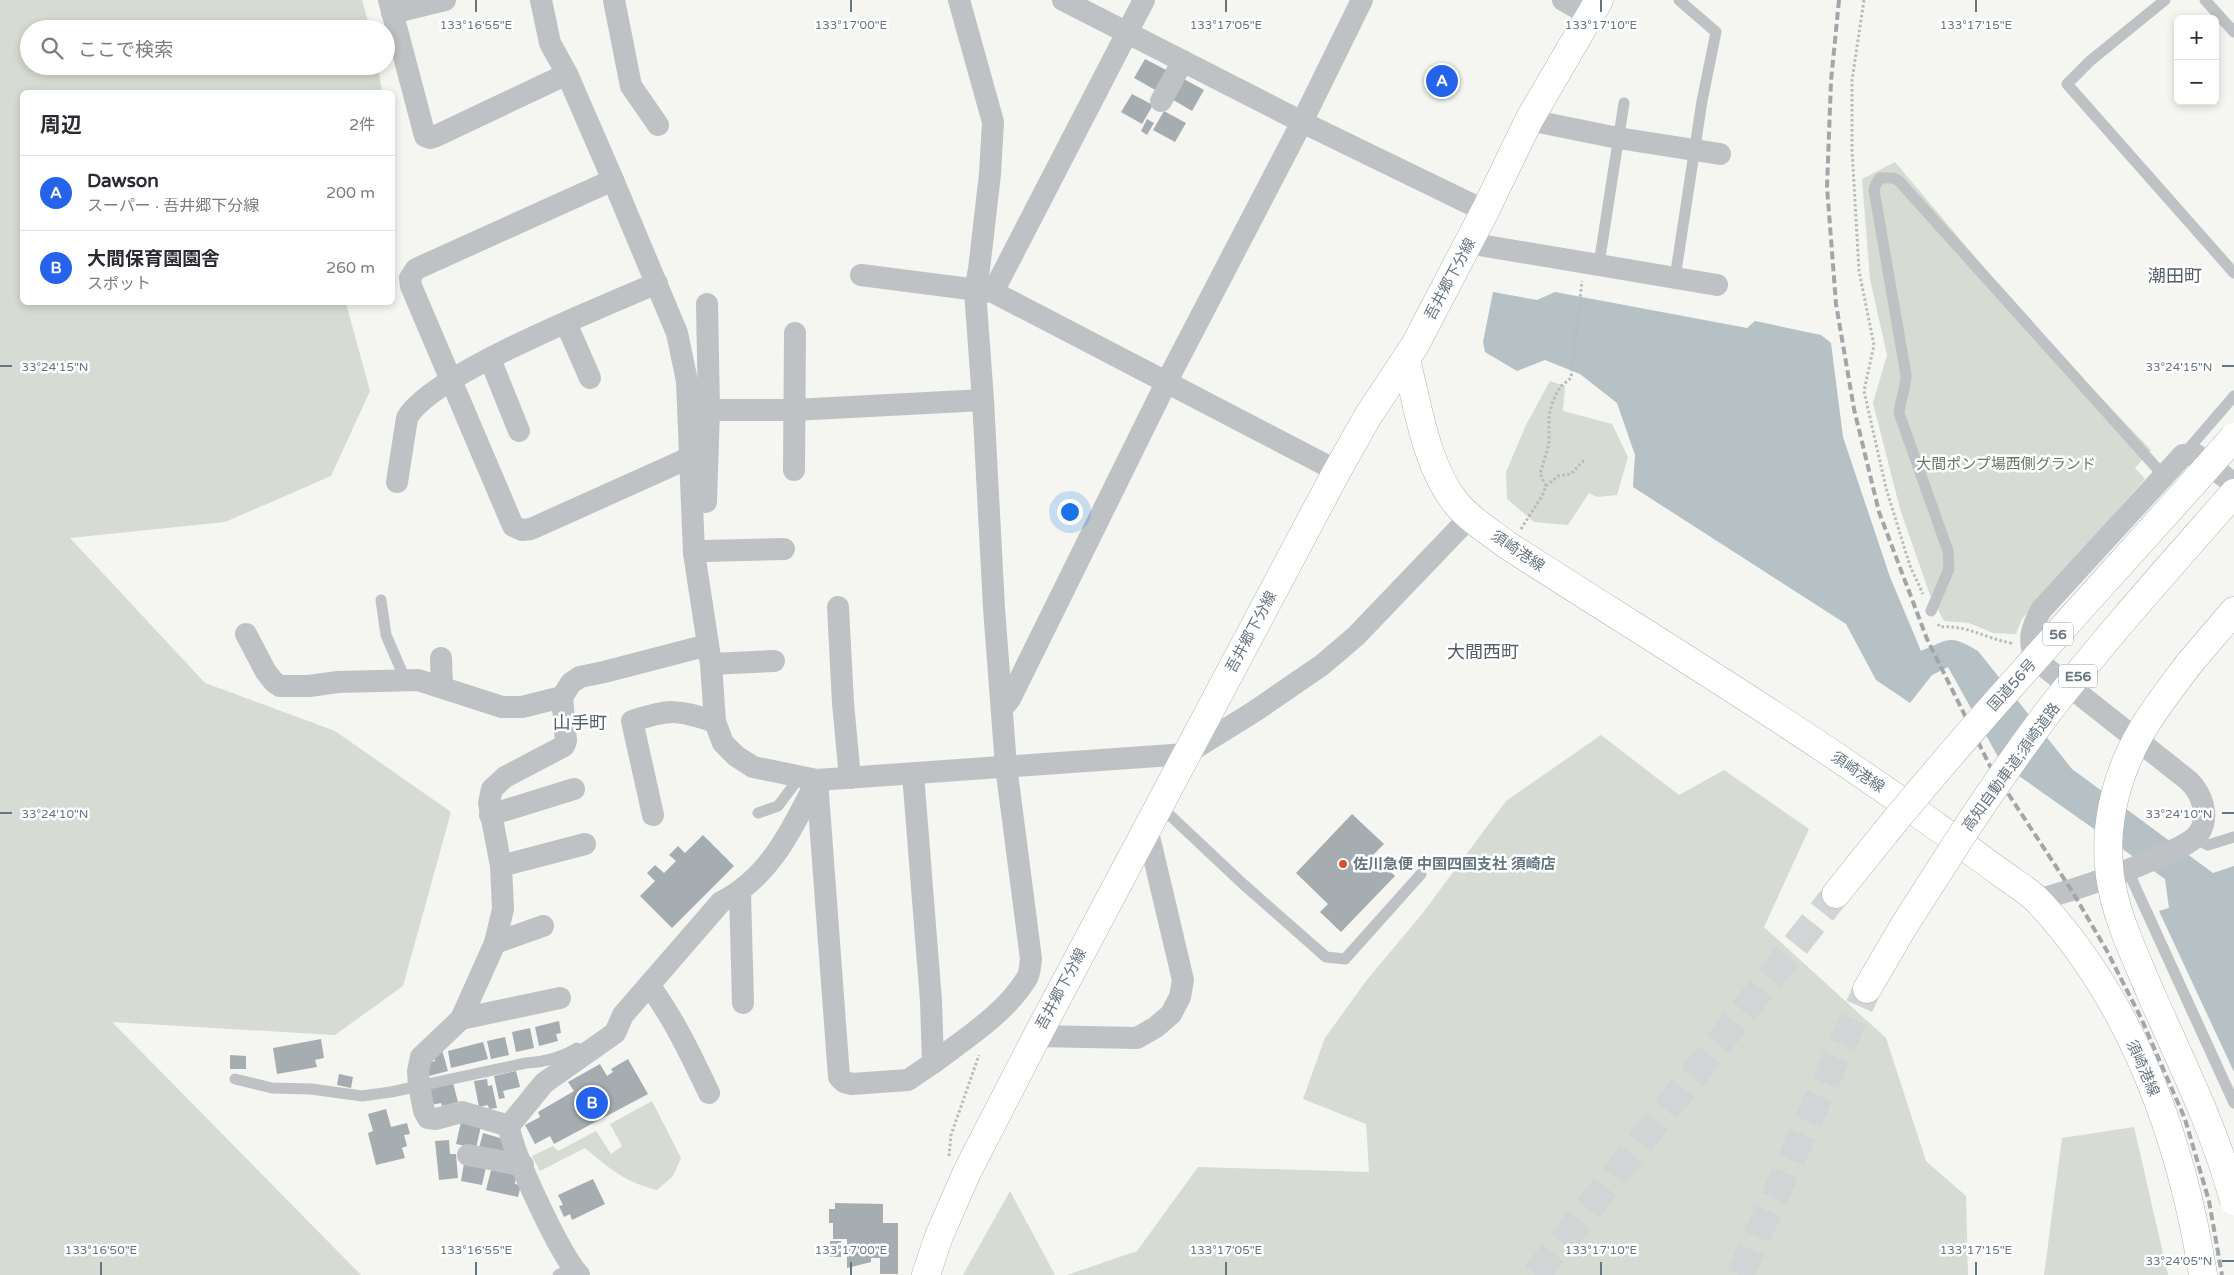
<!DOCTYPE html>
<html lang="ja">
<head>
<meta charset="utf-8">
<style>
	body { margin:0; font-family:"Varela Round","Noto Sans JP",sans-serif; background:#f2f2f3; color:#2b2b33 }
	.controls { position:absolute; right:15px; top:15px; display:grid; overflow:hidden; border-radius:8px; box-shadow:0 2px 8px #0003 }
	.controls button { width:45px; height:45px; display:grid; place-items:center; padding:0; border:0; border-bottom:1px solid #e1e1e2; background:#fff; color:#2b2b33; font:25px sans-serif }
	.you { position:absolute; left:1069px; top:511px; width:18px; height:18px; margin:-12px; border:4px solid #fff; border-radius:50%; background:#1a73e8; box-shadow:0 0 0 8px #1a73e833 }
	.badge { display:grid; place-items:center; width:32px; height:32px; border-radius:50%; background:#2563eb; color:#fff; font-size:16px; font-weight:700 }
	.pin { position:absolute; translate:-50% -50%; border:2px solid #fff; box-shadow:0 1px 5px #0006 }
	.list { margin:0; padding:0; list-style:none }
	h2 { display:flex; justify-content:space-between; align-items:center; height:65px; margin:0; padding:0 20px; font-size:21px }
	h2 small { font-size:16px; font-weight:400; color:#7c7c81 }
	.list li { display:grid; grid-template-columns:32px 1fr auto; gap:15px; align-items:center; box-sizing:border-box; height:75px; padding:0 20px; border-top:1px solid #e1e1e2 }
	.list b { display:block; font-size:19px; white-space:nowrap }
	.list p { margin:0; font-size:16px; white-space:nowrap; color:#7c7c81 }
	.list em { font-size:16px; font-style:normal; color:#7c7c81 }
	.icon { flex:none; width:28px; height:28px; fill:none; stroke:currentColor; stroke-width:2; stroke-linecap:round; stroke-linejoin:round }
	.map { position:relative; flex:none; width:2234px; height:1275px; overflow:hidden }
	.search { position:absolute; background:#fff; box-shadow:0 2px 8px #0003; left:20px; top:20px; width:375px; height:55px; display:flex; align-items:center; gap:12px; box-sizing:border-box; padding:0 18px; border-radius:28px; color:#7c7c81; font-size:19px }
	.panel { position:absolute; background:#fff; box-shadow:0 2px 8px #0003; left:20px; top:90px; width:375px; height:215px; border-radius:8px }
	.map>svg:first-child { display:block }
	.green { fill:#d6dbd3 }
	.water { fill:#b5c1c4 }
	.building { fill:#a5adb1 }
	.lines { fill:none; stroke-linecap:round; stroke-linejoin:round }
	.highway-tunnel { stroke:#d1d5d5; stroke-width:28; stroke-dasharray:28 14; stroke-linecap:butt }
	.secondary-casing { stroke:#b1b6b9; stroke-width:29 }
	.highway-casing { stroke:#b1b5b7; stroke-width:29 }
	.path { stroke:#b8bbbd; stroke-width:3; stroke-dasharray:2.5 2.5; stroke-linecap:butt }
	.lane { stroke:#bec2c5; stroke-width:11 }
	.street { stroke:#bec2c5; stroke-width:22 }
	.secondary { stroke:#fff; stroke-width:28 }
	.highway { stroke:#fff; stroke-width:28 }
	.rail { stroke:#a0a6aa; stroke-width:4; stroke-dasharray:8 4; stroke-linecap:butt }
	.secondary-bridge-casing { stroke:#b1b6b9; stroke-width:29; stroke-linecap:butt }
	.highway-bridge-casing { stroke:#b1b5b7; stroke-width:29; stroke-linecap:butt }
	.secondary-bridge { stroke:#fff; stroke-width:28 }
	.highway-bridge { stroke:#fff; stroke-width:28 }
	.ticks { fill:none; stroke:#667680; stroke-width:2 }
	.poi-dot { fill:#d54f31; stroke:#fff; stroke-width:2 }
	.labels { text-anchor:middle; stroke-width:5; stroke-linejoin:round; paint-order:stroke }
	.shield { fill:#fff; stroke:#949fa6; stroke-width:1 }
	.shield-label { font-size:14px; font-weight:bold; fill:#667680 }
	.street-label { font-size:15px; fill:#667680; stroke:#fff }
	.park-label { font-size:15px; fill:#697864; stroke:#fff }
	.poi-label { font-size:15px; font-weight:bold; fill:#667680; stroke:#fff; text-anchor:start }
	.quarter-label { font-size:18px; fill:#535f66; stroke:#fff }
	.ticks-label { font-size:12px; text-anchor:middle; fill:#667680; stroke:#fff; stroke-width:5; stroke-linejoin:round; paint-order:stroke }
</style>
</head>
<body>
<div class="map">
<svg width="2234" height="1275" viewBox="0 0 2234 1275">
	<rect width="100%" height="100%" fill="#f5f5f1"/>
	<!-- green -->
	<g class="green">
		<path d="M0 0H362L370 29H29V66H378L382 92H22V302L346 303 370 391 331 476 225 522 70 538 205 683 335 731 451 812 403 986 335 1035 112 1022 361 1275H0Z"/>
		<path d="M1895 162 2040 334 2151 450 2135 468 2145 479 2022 619 2016 634 1993 633 1969 623 1944 621 1930 595 1900 509 1873 403 1887 355 1870 279 1862 179Z"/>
		<path d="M1550 381 1565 386 1563 411 1612 424 1628 457 1617 495 1597 497 1589 493 1568 525 1534 522 1507 499 1506 472 1526 425Z"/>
		<path d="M1601 735 1679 795 1724 770 1809 829 1764 927 1886 1038 1926 1161 1966 1196 1968 1275H1067L1137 1251 1198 1167 1369 1172 1366 1124 1303 1099 1325 1038 1366 981 1422 914 1506 801Z"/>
		<path d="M652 1101 681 1158 673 1176 657 1190C625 1182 610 1169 585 1148L540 1171 532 1156 553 1146 558 1151 596 1131 611 1154 622 1146 610 1124Z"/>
		<path d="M2134 1127 2168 1275H2044L2062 1138Z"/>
		<path d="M1010 1191 1055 1275H963Z"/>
	</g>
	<!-- water -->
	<path class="water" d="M1493 292 1537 300 1555 292 1747 328 1755 321 1821 335 1831 343 1843 437 1890 577 1921 651C1950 639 1949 634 1978 651L2072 769 2213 873 2234 866V1072L2159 911 2169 908 2165 879 2002 764 1948 667 1932 675 1910 703 1876 680 1846 624 1633 487 1635 455 1617 403 1580 374 1545 360 1517 371 1485 352 1483 342Z"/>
	<!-- building -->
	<g class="building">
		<path d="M1145 59 1168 71 1157 91 1134 78Z"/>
		<path d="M1182 78 1204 90 1192 111 1170 98Z"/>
		<path d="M1132 94 1153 105 1142 124 1121 112Z"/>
		<path d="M1164 111 1186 123 1175 142 1153 130Z"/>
		<path d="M1147 119 1154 123 1147 135 1141 131Z"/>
		<path d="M1352 814 1384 844 1373 855 1395 876 1341 932 1320 912 1328 904 1296 873Z"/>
		<path d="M703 835 734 866 672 928 640 896 655 881 647 873 655 865 664 873 676 861 669 855 678 846 685 853Z"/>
		<path d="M559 1021 561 1033 556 1034 558 1041 539 1046 535 1027Z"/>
		<path d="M530 1028 534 1048 516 1052 512 1032Z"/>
		<path d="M505 1037 509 1055 491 1059 487 1041Z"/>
		<path d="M321 1039 324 1058 315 1060 317 1067 277 1074 273 1048Z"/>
		<path d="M483 1042 488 1059 451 1068 448 1051Z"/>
		<path d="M442 1050 448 1071 429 1076 425 1064 435 1061 433 1053Z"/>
		<path d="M230 1055 246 1056V1069H230Z"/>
		<path d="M628 1059 648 1094 554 1144 550 1136 535 1144 525 1125 540 1117 538 1112 574 1091 568 1082 600 1064 607 1076 613 1072 611 1069Z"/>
		<path d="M516 1071 520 1087 503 1091 505 1098 499 1099 494 1076Z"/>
		<path d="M339 1074 353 1077 351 1088 337 1085Z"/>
		<path d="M487 1079 488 1086 492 1085 497 1108 489 1109 488 1105 479 1107 474 1081Z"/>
		<path d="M453 1083 458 1102 442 1106 441 1103 431 1105 428 1089Z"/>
		<path d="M386 1109 391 1127 407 1123 410 1134 404 1135 407 1146 402 1148 405 1158 376 1165 368 1133 373 1131 368 1114Z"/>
		<path d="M461 1122 481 1126 476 1148 456 1144Z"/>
		<path d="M483 1133 500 1138 508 1147 505 1155 479 1148Z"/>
		<path d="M449 1140 450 1154H456L458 1178 439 1180 435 1141Z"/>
		<path d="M464 1163 486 1167 482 1185 461 1181Z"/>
		<path d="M491 1170 516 1175 515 1184 521 1185 518 1197 486 1190Z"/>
		<path d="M593 1179 605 1204 572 1220 570 1214 564 1217 559 1206 563 1205 558 1195Z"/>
		<path d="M835 1203 883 1204V1223H898V1274H880V1258H871V1262L847 1268V1239H833V1223H829V1209H835Z"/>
		<rect x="830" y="1241" width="11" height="16"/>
	</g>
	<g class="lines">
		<!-- highway-tunnel -->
		<g class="highway-tunnel">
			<path d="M1536 1275 1836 894"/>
			<path d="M1740 1275 1867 989"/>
		</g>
		<!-- secondary casing -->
		<g class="secondary-casing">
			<g id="secondary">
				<path d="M1406 360C1418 406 1426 466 1456 503 1470 520 1490 532 1507 545 1645 634 1786 719 1919 814 1947 834 1974 853 2001 873 2013 882 2029 891 2039 902 2133 1003 2182 1141 2203 1275"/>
				<path d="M2188 665 2234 611"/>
				<path d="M926 1275 939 1236 967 1172 1037 1036 1337 471 1368 416 1415 345 1485 211 1529 120 1599 0"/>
			</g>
		</g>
		<!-- highway casing -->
		<g class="highway-casing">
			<g id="highway">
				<path d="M1836 894 1885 833"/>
				<path d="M1867 989 1905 924 1939 871"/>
			</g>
		</g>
		<!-- path -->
		<g class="path">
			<path d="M1864 0 1852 80V149L1859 271 1874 345 1864 391 1886 488 1910 566 1923 594"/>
			<path d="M1546 486 1558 476 1571 474 1584 460"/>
			<path d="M1521 529 1542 496 1546 486 1540 474 1549 444V415L1553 401 1560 387 1571 378 1582 281"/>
			<path d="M1938 624 1940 627C1968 625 1984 638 2011 643V641"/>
			<path d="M949 1156 951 1135 979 1055"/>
		</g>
		<!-- lane -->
		<g class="lane">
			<path d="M2165 0 2090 61 2067 84 2234 273"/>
			<path d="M2205 0 2234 32"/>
			<path d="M1599 264 1624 103"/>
			<path d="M1675 278 1702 101 1716 32 1679 0"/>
			<path d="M2184 454 2234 396"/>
			<path d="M381 600 386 635 405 679"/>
			<path d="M1931 611 1949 569 1948 551 1899 413C1900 400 1906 389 1906 375L1874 190 1876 184 1880 178H1893L1899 181 2163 475"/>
			<path d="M1159 805 1243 884 1326 957 1345 959 1421 874"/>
			<path d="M758 813 778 806 799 778"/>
			<path d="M2194 838 2208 845 2234 837"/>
			<path d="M2128 871 2234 1103"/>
			<path d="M235 1079 272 1088 311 1089 362 1096 391 1092 526 1063C545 1062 561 1058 577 1048"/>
			<path d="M558 1275 572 1267"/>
		</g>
		<!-- street -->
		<g class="street">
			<path d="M389 0 425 136 430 138 436 136 567 74"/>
			<path d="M541 0 550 43 567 74 613 180 677 333 687 381 694 553 711 664 715 722 723 743 736 756 753 767 817 780 1186 754 1255 711 1322 665 1356 636 1470 517"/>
			<path d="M614 0 631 86 658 125"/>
			<path d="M1063 0 1302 122 1485 211"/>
			<path d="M1563 0 1589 15"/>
			<path d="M392 13 445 0"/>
			<path d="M1161 101 1183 61"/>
			<path d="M1529 120 1618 138 1720 154"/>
			<path d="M613 180 416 269 410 278 411 286 513 526 522 530 531 529 691 457"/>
			<path d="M1468 243 1717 285"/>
			<path d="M861 275 993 292 1337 471"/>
			<path d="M993 292 1144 0"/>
			<path d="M566 323 590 378"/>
			<path d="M490 359 519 431"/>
			<path d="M709 410H794L983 400"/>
			<path d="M794 470 795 333"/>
			<path d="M397 482 407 418C431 374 605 306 657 283"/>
			<path d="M706 502 709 410 707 304"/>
			<path d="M694 553 705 551 784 549"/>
			<path d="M838 607 843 703 850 778"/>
			<path d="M246 634 266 672 274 682 280 686H309L338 682 418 680 502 707H522L562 697 571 683 580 677 604 672 708 645"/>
			<path d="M441 658 442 687"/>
			<path d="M711 664 774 661"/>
			<path d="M1002 709 1010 699 1166 383 1302 122 1362 0"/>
			<path d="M817 780 839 1077 844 1082 852 1084 908 1080 933 1063 931 1001 913 774"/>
			<path d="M490 815 574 789"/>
			<path d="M653 815 632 721C671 709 676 709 715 722"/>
			<path d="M501 866 585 844"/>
			<path d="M740 893 743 1003"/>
			<path d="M2037 900C2081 888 2122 874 2163 855 2175 849 2191 844 2199 833 2210 816 2202 794 2189 781L2035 659C2028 639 2031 629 2041 610L2183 455 2195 454 2234 484"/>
			<path d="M495 943 543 926"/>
			<path d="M649 985C674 1019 691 1055 709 1093"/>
			<path d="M461 1019 560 998"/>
			<path d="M1037 1036 1137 1038 1156 1027 1171 1014 1180 997 1183 980 1147 828"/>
			<path d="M933 1063C966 1038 1005 1014 1027 978 1030 973 1030 965 1031 959L1006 766 994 608 983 400 975 291 979 269 990 174 993 122 959 0"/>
			<path d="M509 1126 462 1112 436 1119 428 1118 424 1111 419 1085 418 1071 421 1057 461 1019 495 943 503 909 501 866 489 803 492 789 505 777 564 746 566 741 562 697"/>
			<path d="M468 1155 523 1165"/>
			<path d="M579 1275C560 1254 512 1153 509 1126L544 1083 615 1033 623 1015 721 902C771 877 793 827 817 780"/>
		</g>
		<!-- secondary -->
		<use href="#secondary" class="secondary"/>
		<!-- highway -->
		<use href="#highway" class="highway"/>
		<!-- rail -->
		<path class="rail" d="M1839 0 1831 81 1827 187 1836 304 1854 409 1879 512 1927 639 1990 766 2072 891 2107 951 2141 1018 2185 1119 2209 1201 2222 1275"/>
		<!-- secondary-bridge casing -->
		<g class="secondary-bridge-casing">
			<path id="secondary-bridge" d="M2188 665C2165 696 2139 728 2125 765 2111 800 2105 838 2110 876 2116 918 2135 955 2151 994 2181 1062 2215 1129 2234 1201"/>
		</g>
		<!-- highway-bridge casing -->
		<g class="highway-bridge-casing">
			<g id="highway-bridge">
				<path d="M1885 833C1996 697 2118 569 2234 437"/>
				<path d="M1939 871C1973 817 2009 764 2048 712 2107 636 2171 565 2234 493"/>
			</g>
		</g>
		<!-- secondary-bridge -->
		<use href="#secondary-bridge" class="secondary-bridge"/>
		<!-- highway-bridge -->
		<use href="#highway-bridge" class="highway-bridge"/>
	</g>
	<!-- ticks -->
	<path class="ticks" d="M476 0V12M851 0V12M1226 0V12M1601 0V12M1976 0V12M0 366H12M2222 366H2234M0 813H12M2222 813H2234M2222 1261H2234M101 1262V1275M476 1262V1275M851 1262V1275M1226 1262V1275M1601 1262V1275M1976 1262V1275"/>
	<!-- markers -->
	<circle class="poi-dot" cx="1343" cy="864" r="5"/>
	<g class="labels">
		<!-- shield labels -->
		<g class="shield">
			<rect x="2043" y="622.5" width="30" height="23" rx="4"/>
			<rect x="2059" y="664.5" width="38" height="23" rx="4"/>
		</g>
		<g class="shield-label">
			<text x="2058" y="639">56</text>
			<text x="2078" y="681">E56</text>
		</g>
		<!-- street labels -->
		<g class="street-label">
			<text transform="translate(1450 279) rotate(-62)" y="5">吾井郷下分線</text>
			<text transform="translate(1518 551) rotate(34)" y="5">須崎港線</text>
			<text transform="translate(1251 632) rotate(-62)" y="5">吾井郷下分線</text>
			<text transform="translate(2012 685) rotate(-48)" y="5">国道56号</text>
			<text transform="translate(2011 767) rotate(-54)" y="5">高知自動車道;須崎道路</text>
			<text transform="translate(1858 772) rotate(34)" y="5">須崎港線</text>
			<text transform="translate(1061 989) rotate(-62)" y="5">吾井郷下分線</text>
			<text transform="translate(2143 1068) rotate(66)" y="5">須崎港線</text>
		</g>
		<!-- park labels -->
		<g class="park-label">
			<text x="2006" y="469">大間ポンプ場西側グランド</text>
		</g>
		<!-- poi labels -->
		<g class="poi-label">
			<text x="1353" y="869">佐川急便 中国四国支社 須崎店</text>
		</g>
		<!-- quarter labels -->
		<g class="quarter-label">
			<text x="2175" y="282">潮田町</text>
			<text x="1483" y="658">大間西町</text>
			<text x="580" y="729">山手町</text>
		</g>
	</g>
	<g class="ticks-label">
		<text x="476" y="29">133°16'55"E</text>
		<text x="851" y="29">133°17'00"E</text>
		<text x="1226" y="29">133°17'05"E</text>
		<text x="1601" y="29">133°17'10"E</text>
		<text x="1976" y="29">133°17'15"E</text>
		<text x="55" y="371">33°24'15"N</text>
		<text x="2179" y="371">33°24'15"N</text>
		<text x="55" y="818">33°24'10"N</text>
		<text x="2179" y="818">33°24'10"N</text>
		<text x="101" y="1254">133°16'50"E</text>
		<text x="476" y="1254">133°16'55"E</text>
		<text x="851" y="1254">133°17'00"E</text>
		<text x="1226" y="1254">133°17'05"E</text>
		<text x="1601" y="1254">133°17'10"E</text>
		<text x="1976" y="1254">133°17'15"E</text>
		<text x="2179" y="1265">33°24'05"N</text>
	</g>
</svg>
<div class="controls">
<button>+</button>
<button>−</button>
</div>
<div class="you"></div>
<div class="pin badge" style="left:1442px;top:81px">A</div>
<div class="pin badge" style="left:592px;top:1103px">B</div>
<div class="search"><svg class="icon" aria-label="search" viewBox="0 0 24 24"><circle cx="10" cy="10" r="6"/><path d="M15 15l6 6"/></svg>ここで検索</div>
<section class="panel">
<h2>周辺<small>2件</small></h2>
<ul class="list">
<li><span class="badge">A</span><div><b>Dawson</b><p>スーパー · 吾井郷下分線</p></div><em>200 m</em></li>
<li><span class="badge">B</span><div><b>大間保育園園舎</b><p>スポット</p></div><em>260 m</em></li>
</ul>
</section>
</div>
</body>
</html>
